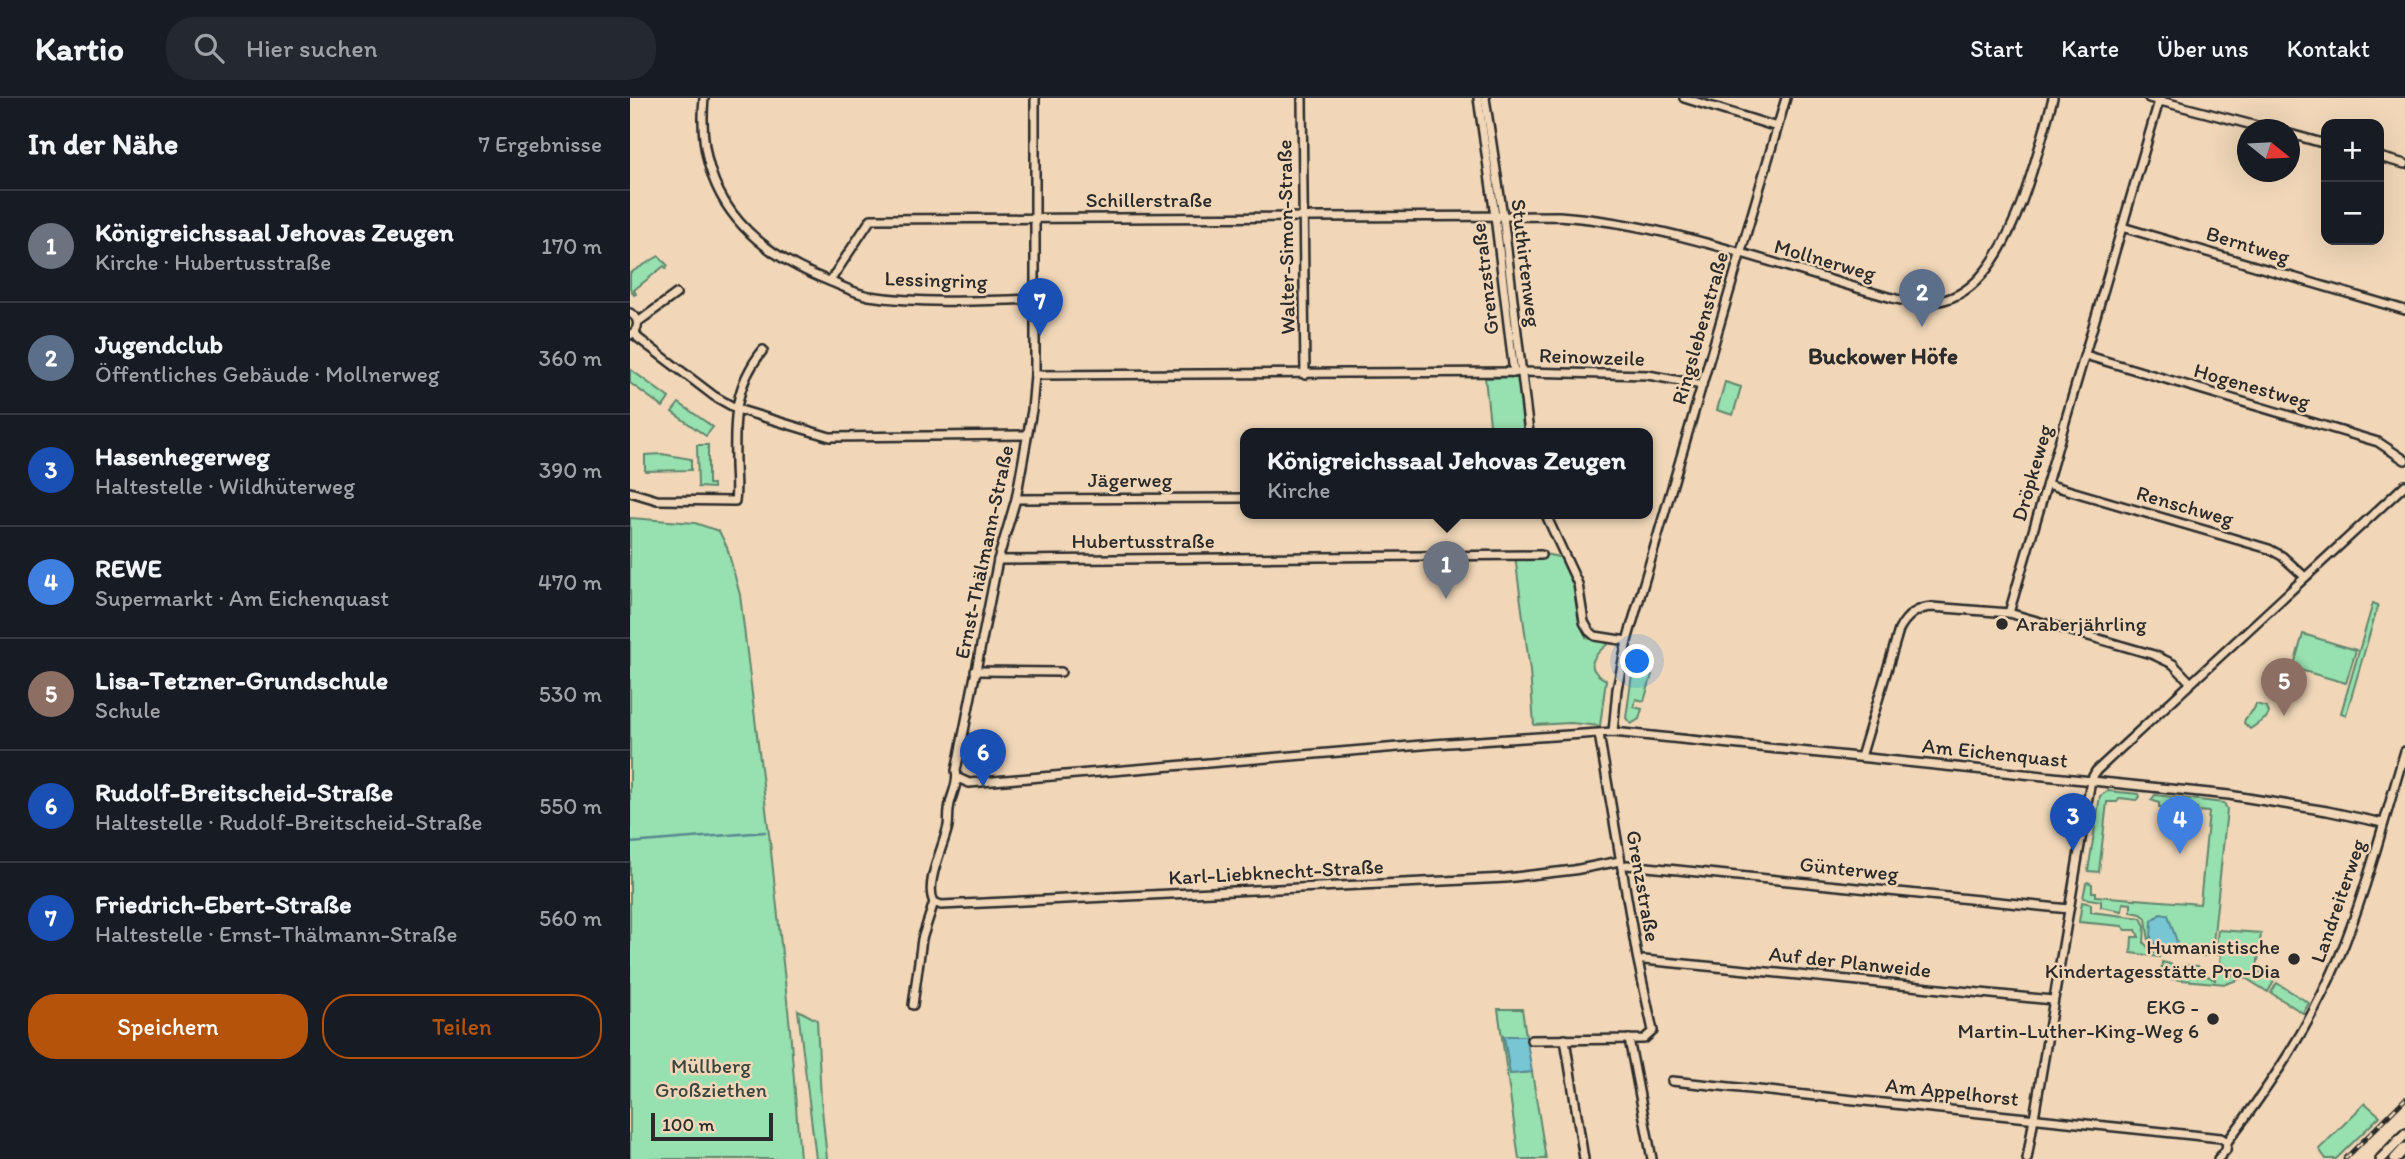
<!DOCTYPE html>
<html lang="de">
<head>
<meta charset="utf-8">
<style>
	body { margin:0; font-family:Itim,sans-serif; background:#242831; color:#f1f3f6 }
	.controls { position:absolute; right:21px; top:21px; display:grid; overflow:hidden; border-radius:14px; box-shadow:0 7px 28px #0002 }
	.controls button { width:63px; height:63px; display:grid; place-items:center; padding:0; border:0; border-bottom:2px solid #363941; background:#171b24; color:#f1f3f6; font:35px sans-serif }
	.compass { position:absolute; left:1607px; top:21px; width:63px; height:63px; border-radius:50%; background:#171b24; box-shadow:0 7px 28px #0002; rotate:108deg }
	.scale { position:absolute; left:21px; bottom:18px; width:122px; box-sizing:border-box; padding-left:7px; border:4px solid #2b2b2b; border-top:0; font-size:19px; line-height:24px; white-space:nowrap; color:#2b2b2b; -webkit-text-stroke:5px #f1d7b8; paint-order:stroke }
	.you { position:absolute; left:1008px; top:564px; width:24px; height:24px; margin:-18px; border:5px solid #fff; border-radius:50%; background:#1a73e8; box-shadow:0 0 0 10px #1a73e833 }
	.badge { display:grid; place-items:center; width:46px; height:46px; border-radius:50%; background:#b45309; color:#fff; font-size:23px; font-weight:700 }
	.pin { position:absolute; translate:-50% -58px; filter:drop-shadow(0 2px 4px #0008) }
	.pin::after { content:''; position:absolute; top:37px; width:24px; height:21px; background:inherit; clip-path:polygon(0 0,100% 0,50% 100%) }
	.popup { position:absolute; left:610px; top:330px; width:413px; height:91px; box-sizing:border-box; display:grid; place-content:center; border-radius:14px; background:#171b24; filter:drop-shadow(0 2px 5px #0005); font-size:23px; white-space:nowrap; color:#9ea1a6 }
	.popup b { font-size:26px; color:#f1f3f6 }
	.popup::after { content:''; position:absolute; left:50%; top:100%; margin-left:-14px; border:14px solid transparent; border-top-color:#171b24 }
	.list { margin:0; padding:0; list-style:none }
	h2 { display:flex; justify-content:space-between; align-items:center; height:91px; margin:0; padding:0 28px; font-size:30px }
	h2 small { font-size:23px; font-weight:400; color:#9ea1a6 }
	.list li { display:grid; grid-template-columns:46px 1fr auto; gap:21px; align-items:center; box-sizing:border-box; height:112px; padding:0 28px; border-top:2px solid #363941 }
	.list b { display:block; font-size:26px; white-space:nowrap }
	.list p { margin:0; font-size:23px; white-space:nowrap; color:#9ea1a6 }
	.list em { font-size:23px; font-style:normal; color:#9ea1a6 }
	.actions { display:flex; gap:14px; padding:21px 28px }
	.actions a { flex:1; padding:16px 0; border:2px solid #b45309; border-radius:28px; text-align:center; font-size:24px; color:#b45309 }
	.actions .main { background:#b45309; color:#fff }
	.icon { flex:none; width:38px; height:38px; fill:none; stroke:currentColor; stroke-width:2; stroke-linecap:round; stroke-linejoin:round }
	.map { position:relative; flex:none; width:1775px; height:1061px; overflow:hidden }
	header { display:flex; align-items:center; gap:42px; box-sizing:border-box; height:98px; padding:0 35px; background:#171b24; border-bottom:2px solid #363941 }
	header strong { font-size:33px }
	nav { display:flex; gap:38px; margin-inline-start:auto; font-size:24px }
	.search { width:490px; height:63px; background:#242831; display:flex; align-items:center; gap:18px; box-sizing:border-box; padding:0 24px; border-radius:28px; color:#9ea1a6; font-size:26px }
	main { display:flex }
	aside { flex:1; background:#171b24 }
	.map>svg:first-child { display:block }
	.green { fill:#97e0af; stroke:#61866d; stroke-width:2 }
	.water { fill:#77c6d4; stroke:#598890; stroke-width:2 }
	.lines { fill:none; stroke-linecap:round; stroke-linejoin:round }
	.stream { stroke:#598890; stroke-width:2.5 }
	.minor-casing { stroke:#2b2b2b; stroke-width:12 }
	.tertiary-casing { stroke:#2b2b2b; stroke-width:14 }
	.minor { stroke:#f1d7b8; stroke-width:7 }
	.tertiary { stroke:#f1d7b8; stroke-width:9 }
	.rail-casing { stroke:#2b2b2b; stroke-width:5 }
	.rail { stroke:#f1d7b8; stroke-width:2.5; stroke-dasharray:8; stroke-linecap:butt }
	.poi-dot { fill:#2b2b2b; stroke:#f1d7b8; stroke-width:2.5 }
	.labels { text-anchor:middle; stroke-width:5; stroke-linejoin:round; paint-order:stroke }
	.street-label { font-size:21px; fill:#2b2b2b; stroke:#f1d7b8 }
	.poi-label { font-size:21px; fill:#2b2b2b; stroke:#f1d7b8; text-anchor:end }
	.park-label { font-size:21px; fill:#3b463f; stroke:#f1d7b8 }
	.neighbourhood-label { font-size:23px; font-weight:bold; fill:#2b2b2b; stroke:#f1d7b8 }
</style>
</head>
<body>
<header>
<strong>Kartio</strong>
<div class="search"><svg class="icon" aria-label="search" viewBox="0 0 24 24"><circle cx="10" cy="10" r="6"/><path d="M15 15l6 6"/></svg>Hier suchen</div>
<nav><a>Start</a><a>Karte</a><a>Über uns</a><a>Kontakt</a></nav>
</header>
<main>
<aside>
<h2>In der Nähe<small>7 Ergebnisse</small></h2>
<ul class="list">
<li><span class="badge" style="background:#6b7280">1</span><div><b>Königreichssaal Jehovas Zeugen</b><p>Kirche · Hubertusstraße</p></div><em>170 m</em></li>
<li><span class="badge" style="background:#5c6f8a">2</span><div><b>Jugendclub</b><p>Öffentliches Gebäude · Mollnerweg</p></div><em>360 m</em></li>
<li><span class="badge" style="background:#1a4fb4">3</span><div><b>Hasenhegerweg</b><p>Haltestelle · Wildhüterweg</p></div><em>390 m</em></li>
<li><span class="badge" style="background:#3f7fe0">4</span><div><b>REWE</b><p>Supermarkt · Am Eichenquast</p></div><em>470 m</em></li>
<li><span class="badge" style="background:#8d6e63">5</span><div><b>Lisa-Tetzner-Grundschule</b><p>Schule</p></div><em>530 m</em></li>
<li><span class="badge" style="background:#1a4fb4">6</span><div><b>Rudolf-Breitscheid-Straße</b><p>Haltestelle · Rudolf-Breitscheid-Straße</p></div><em>550 m</em></li>
<li><span class="badge" style="background:#1a4fb4">7</span><div><b>Friedrich-Ebert-Straße</b><p>Haltestelle · Ernst-Thälmann-Straße</p></div><em>560 m</em></li>
</ul>
<div class="actions"><a class="main">Speichern</a><a>Teilen</a></div>
</aside>
<div class="map">
<svg width="1775" height="1061" viewBox="0 0 1775 1061">
	<rect width="100%" height="100%" fill="#f1d7b8"/>
	<filter id="ink" filterUnits="userSpaceOnUse"><feTurbulence type="fractalNoise" baseFrequency=".0143" numOctaves="2"/><feDisplacementMap in="SourceGraphic" scale="14" xChannelSelector="R" yChannelSelector="G"/><feConvolveMatrix kernelMatrix="1 2 1 2 8 2 1 2 1" color-interpolation-filters="sRGB"/></filter>
	<g filter="url(#ink)">
		<!-- green -->
		<g class="green">
			<path d="M29 158 38 168 36 170 34 168 4 192 6 196 4 197 0 190V175Z"/>
			<path d="M0 271 39 300 33 309 0 285Z"/>
			<path d="M887 279 891 281 896 335H861L855 280Z"/>
			<path d="M1095 284 1111 289 1103 317 1087 312Z"/>
			<path d="M49 305 83 329 76 338 42 314Z"/>
			<path d="M67 347H78V386H83V390L68 389Z"/>
			<path d="M32 356 61 361V372L15 373V357Z"/>
			<path d="M0 420 65 425 89 433 97 449 110 497 140 744 160 930 170 1061H0Z"/>
			<path d="M914 456 934 460 944 483 956 539 977 542 979 545C963 557 953 570 976 582L970 628 941 625 904 627 900 573 885 458Z"/>
			<path d="M1743 505 1748 507 1716 617 1711 615Z"/>
			<path d="M1673 536 1726 552 1716 585 1663 570Z"/>
			<path d="M1008 565 1017 570 1016 575 1022 577 1014 603 1006 601 1004 609 1012 611 1009 621 1001 626 996 620 1003 569Z"/>
			<path d="M1626 606 1637 609 1639 615 1636 620 1620 631 1614 625 1615 621 1624 611Z"/>
			<path d="M1478 693 1509 696 1510 699 1506 702 1490 700 1487 704H1477L1469 774 1458 773 1470 698Z"/>
			<path d="M1525 697 1594 705 1597 711 1582 855H1576L1575 858 1527 853 1519 844 1516 820 1511 816 1501 814V806L1493 805 1492 813 1471 809V803L1453 800 1456 785 1458 784 1462 786V794H1466V798L1570 806 1579 714 1567 713V710L1561 709 1560 712 1529 709V705L1521 702Z"/>
			<path d="M1452 804 1461 806V814L1511 820 1515 828 1514 845 1522 854 1529 857V859L1501 855 1502 839H1509L1506 832H1496L1492 828 1449 824Z"/>
			<path d="M1588 832 1631 835 1627 872 1644 883 1638 894 1590 864 1591 857 1585 856Z"/>
			<path d="M1532 864 1540 866 1547 872 1555 867 1568 868 1572 875 1585 882V873L1591 869 1610 881 1596 886 1531 880Z"/>
			<path d="M1647 885 1679 905 1673 915 1641 895Z"/>
			<path d="M868 911H892L896 938H874L880 976 902 974 916 1061H889Z"/>
			<path d="M168 912 187 922 191 1001 197 1061H186Z"/>
			<path d="M1735 1005 1750 1018 1706 1061H1696L1689 1051Z"/>
		</g>
		<!-- water -->
		<g class="water">
			<path d="M1530 816 1538 817 1547 844 1541 851H1528L1521 840 1522 823Z"/>
			<path d="M874 938H896L902 974 880 976Z"/>
		</g>
		<g class="lines">
			<!-- stream -->
			<path class="stream" d="M0 745 135 734"/>
			<!-- minor casing -->
			<g class="minor-casing">
				<g id="minor">
					<path d="M74 0C65 94 115 150 199 183 212 188 224 195 239 198 293 206 349 203 405 201"/>
					<path d="M672 0 675 277"/>
					<path d="M848 0 865 118 884 275"/>
					<path d="M855 0 873 118 899 335"/>
					<path d="M1054 0 1147 29"/>
					<path d="M1519 0 1642 32"/>
					<path d="M1660 36 1696 46"/>
					<path d="M1749 59 1775 66"/>
					<path d="M1492 129 1775 212"/>
					<path d="M200 183 241 121 929 118C1044 126 1155 171 1266 201 1288 206 1309 207 1329 196 1382 168 1408 54 1423 0"/>
					<path d="M0 215C10 220 10 231 0 237"/>
					<path d="M8 224 46 196"/>
					<path d="M5 234 8 240 84 298 107 311 200 339 397 337"/>
					<path d="M1455 257 1748 344 1775 362"/>
					<path d="M405 277 892 274 1018 277 1072 287"/>
					<path d="M1417 386 1639 451 1652 458 1675 479"/>
					<path d="M0 394 27 402 105 403C107 391 105 377 105 365 104 321 104 288 133 252"/>
					<path d="M386 401 615 400"/>
					<path d="M915 415 948 486 954 524 959 533 965 538 997 543"/>
					<path d="M368 462 911 457"/>
					<path d="M1379 515 1524 557 1543 566 1560 584"/>
					<path d="M345 573 431 574"/>
					<path d="M983 634 987 591 997 543 1156 0"/>
					<path d="M1231 659 1269 532C1276 518 1286 510 1302 509L1379 515 1529 3"/>
					<path d="M328 680 339 685 804 646 983 634 1599 697 1697 713 1753 725"/>
					<path d="M997 767 1439 811"/>
					<path d="M304 804 311 807 876 780 944 772 990 763"/>
					<path d="M1014 862 1423 902"/>
					<path d="M283 907 292 841 304 804C294 786 314 748 318 728 319 721 318 713 320 706 322 695 329 684 326 673L368 462 386 401 402 312 405 277V0"/>
					<path d="M935 941 954 1061"/>
					<path d="M999 941 1022 1061"/>
					<path d="M901 942 1014 941 1023 933 1007 858 969 636"/>
					<path d="M1042 983 1591 1040 1597 1044"/>
					<path d="M1397 1061 1461 682 1466 673 1775 387"/>
					<path d="M1588 1061 1596 1052 1597 1044C1642 985 1678 931 1708 862 1736 795 1754 722 1775 653"/>
				</g>
			</g>
			<!-- tertiary casing -->
			<g class="tertiary-casing">
				<g id="tertiary">
					<path d="M1751 1061 1775 1036"/>
					<path d="M1765 1061 1775 1050"/>
				</g>
			</g>
			<!-- minor -->
			<use href="#minor" class="minor"/>
			<!-- tertiary -->
			<use href="#tertiary" class="tertiary"/>
			<!-- rail casing -->
			<g class="rail-casing">
				<path id="rail" d="M1715 1061 1775 1001"/>
			</g>
			<!-- rail -->
			<use href="#rail" class="rail"/>
		</g>
	</g>
	<!-- markers -->
	<g class="poi-dot">
		<circle cx="1372" cy="526" r="7"/>
		<circle cx="1664" cy="861" r="7"/>
		<circle cx="1583" cy="921" r="7"/>
	</g>
	<g class="labels">
		<!-- street labels -->
		<g class="street-label">
			<text x="519" y="109">Schillerstraße</text>
			<text transform="translate(656 139) rotate(-91)" y="7">Walter-Simon-Straße</text>
			<text transform="translate(1618 147) rotate(17)" y="7">Berntweg</text>
			<text transform="translate(1195 162) rotate(16)" y="7">Mollnerweg</text>
			<text transform="translate(896 165) rotate(83)" y="7">Stuthirtenweg</text>
			<text transform="translate(855 181) rotate(-97)" y="7">Grenzstraße</text>
			<text transform="translate(306 182) rotate(2)" y="7">Lessingring</text>
			<text transform="translate(1070 230) rotate(-74)" y="7">Ringslebenstraße</text>
			<text transform="translate(962 259) rotate(2)" y="7">Reinowzeile</text>
			<text transform="translate(1622 288) rotate(16)" y="7">Hogenestweg</text>
			<text transform="translate(1402 375) rotate(-74)" y="7">Dröpkeweg</text>
			<text x="500" y="389">Jägerweg</text>
			<text transform="translate(1555 408) rotate(16)" y="7">Renschweg</text>
			<text x="513" y="450">Hubertusstraße</text>
			<text transform="translate(354 454) rotate(-78)" y="7">Ernst-Thälmann-Straße</text>
			<text transform="translate(1365 655) rotate(6)" y="7">Am Eichenquast</text>
			<text transform="translate(1219 771) rotate(6)" y="7">Günterweg</text>
			<text transform="translate(646 774) rotate(-3)" y="7">Karl-Liebknecht-Straße</text>
			<text transform="translate(1013 788) rotate(80)" y="7">Grenzstraße</text>
			<text transform="translate(1708 803) rotate(-71)" y="7">Landreiterweg</text>
			<text transform="translate(1220 864) rotate(6)" y="7">Auf der Planweide</text>
			<text transform="translate(1322 994) rotate(6)" y="7">Am Appelhorst</text>
		</g>
		<!-- poi labels -->
		<g class="poi-label">
			<text x="1386" y="533" text-anchor="start">Araberjährling</text>
			<text x="1650" y="856">Humanistische<tspan x="1650" dy="24">Kindertagesstätte Pro-Dia</tspan></text>
			<text x="1569" y="916">EKG -<tspan x="1569" dy="24">Martin-Luther-King-Weg 6</tspan></text>
		</g>
		<!-- park labels -->
		<g class="park-label">
			<text x="81" y="975">Müllberg<tspan x="81" dy="24">Großziethen</tspan></text>
		</g>
		<!-- neighbourhood labels -->
		<g class="neighbourhood-label">
			<text x="1253" y="266">Buckower Höfe</text>
		</g>
	</g>
</svg>
<div class="controls">
<button>+</button>
<button>−</button>
</div>
<svg class="compass" viewBox="-18 -18 36 36"><path d="M0-13l5 13h-10z" fill="#e53935"/><path d="M0 13l5-13h-10z" fill="#9ea1a6"/></svg>
<div class="scale">100 m</div>
<div class="you"></div>
<div class="pin badge" style="left:816px;top:501px;background:#6b7280">1</div>
<div class="popup"><b>Königreichssaal Jehovas Zeugen</b>Kirche</div>
<div class="pin badge" style="left:1292px;top:229px;background:#5c6f8a">2</div>
<div class="pin badge" style="left:1443px;top:753px;background:#1a4fb4">3</div>
<div class="pin badge" style="left:1550px;top:756px;background:#3f7fe0">4</div>
<div class="pin badge" style="left:1654px;top:618px;background:#8d6e63">5</div>
<div class="pin badge" style="left:353px;top:689px;background:#1a4fb4">6</div>
<div class="pin badge" style="left:410px;top:238px;background:#1a4fb4">7</div>
</div>
</main>
</body>
</html>
